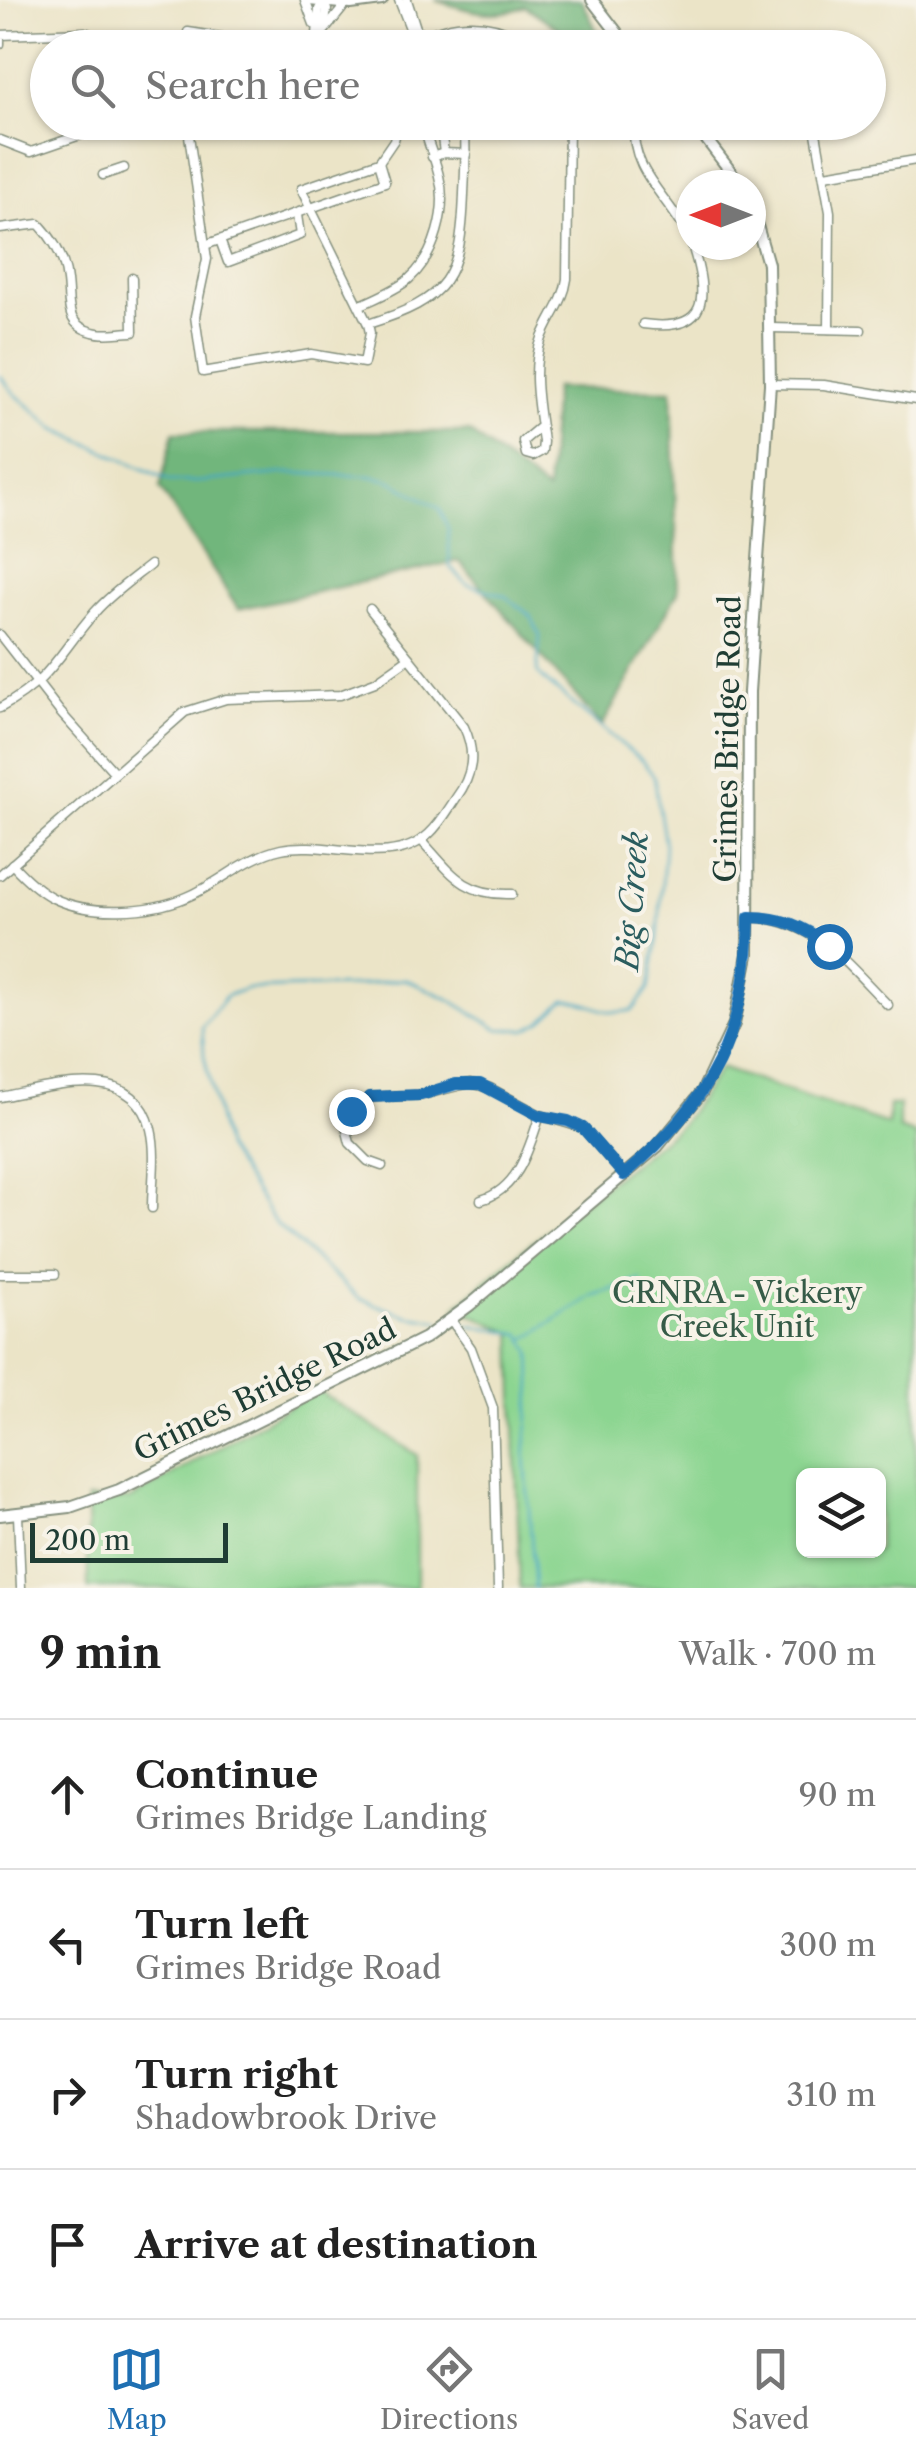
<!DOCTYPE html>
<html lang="en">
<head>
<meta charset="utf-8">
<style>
	body { margin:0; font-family:"Libre Caslon Text",serif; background:#f2f2f2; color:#222 }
	.controls { position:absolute; right:30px; bottom:30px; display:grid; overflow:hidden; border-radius:15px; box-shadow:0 2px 8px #0004 }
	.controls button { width:90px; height:90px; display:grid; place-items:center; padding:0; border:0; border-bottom:2px solid #e0e0e0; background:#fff; color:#222; font:50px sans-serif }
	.compass { position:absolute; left:676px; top:170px; width:90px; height:90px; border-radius:50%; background:#fff; box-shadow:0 2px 8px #0004; rotate:270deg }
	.scale { position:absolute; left:30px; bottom:25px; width:198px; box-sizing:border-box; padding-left:10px; border:5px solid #1f3d34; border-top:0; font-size:28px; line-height:35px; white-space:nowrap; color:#1f3d34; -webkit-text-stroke:8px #f7f3e8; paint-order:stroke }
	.stop { position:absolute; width:30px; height:30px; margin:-22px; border:8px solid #1f6fb2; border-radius:50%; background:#fff }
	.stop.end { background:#1f6fb2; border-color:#fff; box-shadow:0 2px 10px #0008 }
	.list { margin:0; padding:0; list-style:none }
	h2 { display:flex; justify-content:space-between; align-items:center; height:130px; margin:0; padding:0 40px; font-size:42px }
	h2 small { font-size:32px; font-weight:400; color:#767676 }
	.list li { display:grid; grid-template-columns:65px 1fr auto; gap:30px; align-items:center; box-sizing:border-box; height:150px; padding:0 40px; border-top:2px solid #e0e0e0 }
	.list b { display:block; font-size:38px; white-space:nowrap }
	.list p { margin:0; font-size:32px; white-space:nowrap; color:#767676 }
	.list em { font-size:32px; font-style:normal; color:#767676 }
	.icon { flex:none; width:55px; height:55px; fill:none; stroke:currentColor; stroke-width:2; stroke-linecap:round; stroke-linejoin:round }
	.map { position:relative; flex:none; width:916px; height:1588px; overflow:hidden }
	.search { position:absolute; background:#fff; box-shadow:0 2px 8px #0004; left:30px; right:30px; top:30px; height:110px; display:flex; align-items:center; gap:25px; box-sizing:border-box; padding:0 35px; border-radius:55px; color:#767676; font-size:38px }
	.sheet { height:730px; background:#fff }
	nav { display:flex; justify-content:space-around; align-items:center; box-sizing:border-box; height:140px; border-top:2px solid #e0e0e0; background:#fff; font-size:28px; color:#767676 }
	nav a { display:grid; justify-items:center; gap:5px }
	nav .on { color:#1f6fb2 }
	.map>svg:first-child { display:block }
	.green { fill:#8cd591; stroke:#568962; stroke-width:2.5; fill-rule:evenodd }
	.forest { fill:#71b67b; stroke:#487a58; stroke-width:2.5 }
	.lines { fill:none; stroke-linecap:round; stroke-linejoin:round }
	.stream { stroke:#42a8c2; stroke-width:2.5 }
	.minor-casing { stroke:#85907e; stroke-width:11 }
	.tertiary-casing { stroke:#85907e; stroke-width:14 }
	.minor { stroke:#fff; stroke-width:8 }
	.tertiary { stroke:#fff; stroke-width:10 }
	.route { stroke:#1f6fb2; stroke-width:12 }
	.labels { text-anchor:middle; stroke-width:8; stroke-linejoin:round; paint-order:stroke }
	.street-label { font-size:30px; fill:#1f3d34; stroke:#f7f3e8 }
	.park-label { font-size:30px; fill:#355b47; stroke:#f7f3e8 }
	.water-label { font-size:32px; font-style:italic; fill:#2a5d5f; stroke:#f7f3e8 }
</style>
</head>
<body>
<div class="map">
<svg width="916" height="1588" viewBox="0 0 916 1588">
	<rect width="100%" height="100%" fill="#f7f3e8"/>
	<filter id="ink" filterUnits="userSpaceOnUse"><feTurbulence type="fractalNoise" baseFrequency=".01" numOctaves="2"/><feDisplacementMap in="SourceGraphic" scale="20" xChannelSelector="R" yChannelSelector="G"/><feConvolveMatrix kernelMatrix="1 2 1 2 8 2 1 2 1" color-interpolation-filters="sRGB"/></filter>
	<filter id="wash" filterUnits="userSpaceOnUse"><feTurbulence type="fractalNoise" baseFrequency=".0048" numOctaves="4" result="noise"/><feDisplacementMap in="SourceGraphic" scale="40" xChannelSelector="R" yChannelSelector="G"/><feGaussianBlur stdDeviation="2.25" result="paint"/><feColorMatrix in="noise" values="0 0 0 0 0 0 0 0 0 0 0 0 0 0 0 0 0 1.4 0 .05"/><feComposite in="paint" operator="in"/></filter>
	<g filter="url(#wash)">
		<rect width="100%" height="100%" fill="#ebe4c7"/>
		<!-- green -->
		<g class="green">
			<path d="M720 1068 888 1125 889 1105H899V1129L916 1135V1588H520L512 1333 456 1307 521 1251 681 1125ZM804 1476H878V1550H804Z"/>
			<path d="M317 1390 417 1455V1588H88L87 1500 131 1499Z"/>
		</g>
		<!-- forest -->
		<g class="forest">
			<path d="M435 0H582L598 34 595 47H575L572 38 525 6C495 20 466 10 435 0Z"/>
			<path d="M554 388 672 390 678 592 602 726 459 561 238 609 160 488 174 432H469L547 491Z"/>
		</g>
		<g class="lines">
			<!-- stream -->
			<g class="stream">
				<path d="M0 376 15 394 56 429 170 481 197 482 286 473 369 476 389 480 439 508 448 528 450 567 467 584 505 596 531 616 540 636 537 672 543 679 642 761 654 776 665 846 658 936 649 988 633 1010C602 1018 595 1001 565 1000L542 1021 526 1030 498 1029 449 999 405 979 353 986 245 989 226 996 202 1027 204 1056 225 1147 275 1223 360 1299 408 1316 440 1321"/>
				<path d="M458 1323 521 1334 531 1352 532 1383 525 1456 535 1588"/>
				<path d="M524 1340 592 1296 641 1280"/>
			</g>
		</g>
	</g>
	<g filter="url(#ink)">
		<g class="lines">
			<!-- minor casing -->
			<g class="minor-casing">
				<g id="minor">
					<path d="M305 0 314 24"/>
					<path d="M399 0 415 41"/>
					<path d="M407 0 417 31 416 48"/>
					<path d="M325 30 346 4"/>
					<path d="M415 41C457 17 497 20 537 48"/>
					<path d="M0 44V35L85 32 105 40 107 48"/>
					<path d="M187 48 188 32 293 48"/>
					<path d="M316 48 319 9 324 2"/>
					<path d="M320 48 327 10 324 2"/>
					<path d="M187 122 207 259 195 316 203 372 311 354 364 363 370 333 368 324 301 189 379 162 394 140 399 122"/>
					<path d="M440 122 444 153"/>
					<path d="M634 122C629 174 673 199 691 242"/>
					<path d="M814 122 830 212 829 329"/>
					<path d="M0 140 31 152 118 122"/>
					<path d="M432 157 444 153 466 154"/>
					<path d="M103 175 124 168"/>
					<path d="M825 175 916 160"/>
					<path d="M0 229 39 224C54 240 65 258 67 281 70 303 64 325 93 332 105 336 120 332 133 332L132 278"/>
					<path d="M220 240 228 262 300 235 297 215"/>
					<path d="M205 245 385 182 379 162"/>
					<path d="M361 305C376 298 396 290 409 279 435 256 448 209 439 176 435 157 426 141 423 122"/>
					<path d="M368 324C449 299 461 277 464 194 465 170 467 146 464 122"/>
					<path d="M643 324C709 333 709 298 692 245"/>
					<path d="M771 328 861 330"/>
					<path d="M770 384 824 385 916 400"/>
					<path d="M541 426 523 441 526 454 533 456 542 451 543 442C539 409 530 370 542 338 550 317 564 302 567 279L569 122"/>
					<path d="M0 635 60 712 114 772"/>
					<path d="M0 708C53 679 58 654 95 612 111 594 131 580 150 565"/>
					<path d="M421 840C451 873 464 896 512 894"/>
					<path d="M12 864C24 877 37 890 53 898 90 916 150 913 187 897 220 883 245 857 281 849 328 839 390 870 429 834 440 824 448 810 456 798 473 775 476 753 464 727L370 609"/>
					<path d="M0 875 185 712 226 699 340 695 375 682 409 658"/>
					<path d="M749 917C815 919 844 961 888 1005"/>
					<path d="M0 1097C48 1088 134 1059 151 1129 157 1153 152 1183 152 1208"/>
					<path d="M382 1166 368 1161 350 1143 346 1127 355 1106 370 1097 421 1095 470 1083 490 1088 540 1115 583 1128 624 1175"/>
					<path d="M481 1200C519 1189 529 1148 540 1115"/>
					<path d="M0 1274H55"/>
					<path d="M451 1320 471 1348 493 1408 498 1588"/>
					<path d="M18 1515 21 1588"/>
				</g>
			</g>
			<!-- tertiary casing -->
			<g class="tertiary-casing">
				<g id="tertiary">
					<path d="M309 0 351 4 382 0"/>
					<path d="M592 0 629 48"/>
					<path d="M693 122 741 185"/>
					<path d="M0 1515 70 1507 119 1490 425 1338 470 1305 657 1147 702 1092 734 1024 748 955 749 692 770 384 768 264 751 205"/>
				</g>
			</g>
			<!-- minor -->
			<use href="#minor" class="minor"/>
			<!-- tertiary -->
			<use href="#tertiary" class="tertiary"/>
		</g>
	</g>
	<g class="lines" filter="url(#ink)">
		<!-- route -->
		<path class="route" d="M351 1111 370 1097 421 1095 456 1084H480L540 1116 568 1121 583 1128 624 1175C712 1100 747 1034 749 917 781 917 804 926 829 946"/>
	</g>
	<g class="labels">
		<!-- street labels -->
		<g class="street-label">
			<text transform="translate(728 739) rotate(-89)" y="10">Grimes Bridge Road</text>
			<text transform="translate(265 1390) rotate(-26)" y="10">Grimes Bridge Road</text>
		</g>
		<!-- park labels -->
		<g class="park-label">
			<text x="737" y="1303">CRNRA - Vickery<tspan x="737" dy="34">Creek Unit</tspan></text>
		</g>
		<!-- water labels -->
		<g class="water-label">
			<text transform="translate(632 901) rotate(-86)" y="11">Big Creek</text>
		</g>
	</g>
</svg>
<div class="controls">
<button><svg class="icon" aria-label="layers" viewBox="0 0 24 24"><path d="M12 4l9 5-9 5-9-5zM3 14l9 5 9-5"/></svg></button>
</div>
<svg class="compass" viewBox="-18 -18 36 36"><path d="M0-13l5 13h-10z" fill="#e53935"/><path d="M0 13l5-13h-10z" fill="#767676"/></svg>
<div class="scale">200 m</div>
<div class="stop" style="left:829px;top:946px"></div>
<div class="stop end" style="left:351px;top:1111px"></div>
<div class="search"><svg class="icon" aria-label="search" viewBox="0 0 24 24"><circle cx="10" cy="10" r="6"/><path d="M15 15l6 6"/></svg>Search here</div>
</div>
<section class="sheet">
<h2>9 min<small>Walk · 700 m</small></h2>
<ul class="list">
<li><svg class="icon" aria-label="ahead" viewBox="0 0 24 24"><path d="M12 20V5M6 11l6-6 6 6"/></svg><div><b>Continue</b><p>Grimes Bridge Landing</p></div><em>90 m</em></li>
<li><svg class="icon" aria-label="left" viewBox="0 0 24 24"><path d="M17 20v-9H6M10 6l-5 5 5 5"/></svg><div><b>Turn left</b><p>Grimes Bridge Road</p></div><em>300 m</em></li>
<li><svg class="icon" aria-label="right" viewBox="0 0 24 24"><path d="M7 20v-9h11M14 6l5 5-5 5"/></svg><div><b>Turn right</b><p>Shadowbrook Drive</p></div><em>310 m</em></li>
<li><svg class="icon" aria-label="arrive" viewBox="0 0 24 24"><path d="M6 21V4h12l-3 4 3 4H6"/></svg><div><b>Arrive at destination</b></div></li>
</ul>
</section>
<nav>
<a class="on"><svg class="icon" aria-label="map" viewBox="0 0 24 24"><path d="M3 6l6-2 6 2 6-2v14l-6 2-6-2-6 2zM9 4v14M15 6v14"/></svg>Map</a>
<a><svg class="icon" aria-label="directions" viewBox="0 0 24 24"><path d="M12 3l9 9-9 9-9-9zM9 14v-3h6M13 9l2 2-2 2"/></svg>Directions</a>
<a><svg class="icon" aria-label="saved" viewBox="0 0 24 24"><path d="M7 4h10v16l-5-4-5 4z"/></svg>Saved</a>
</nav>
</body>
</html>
